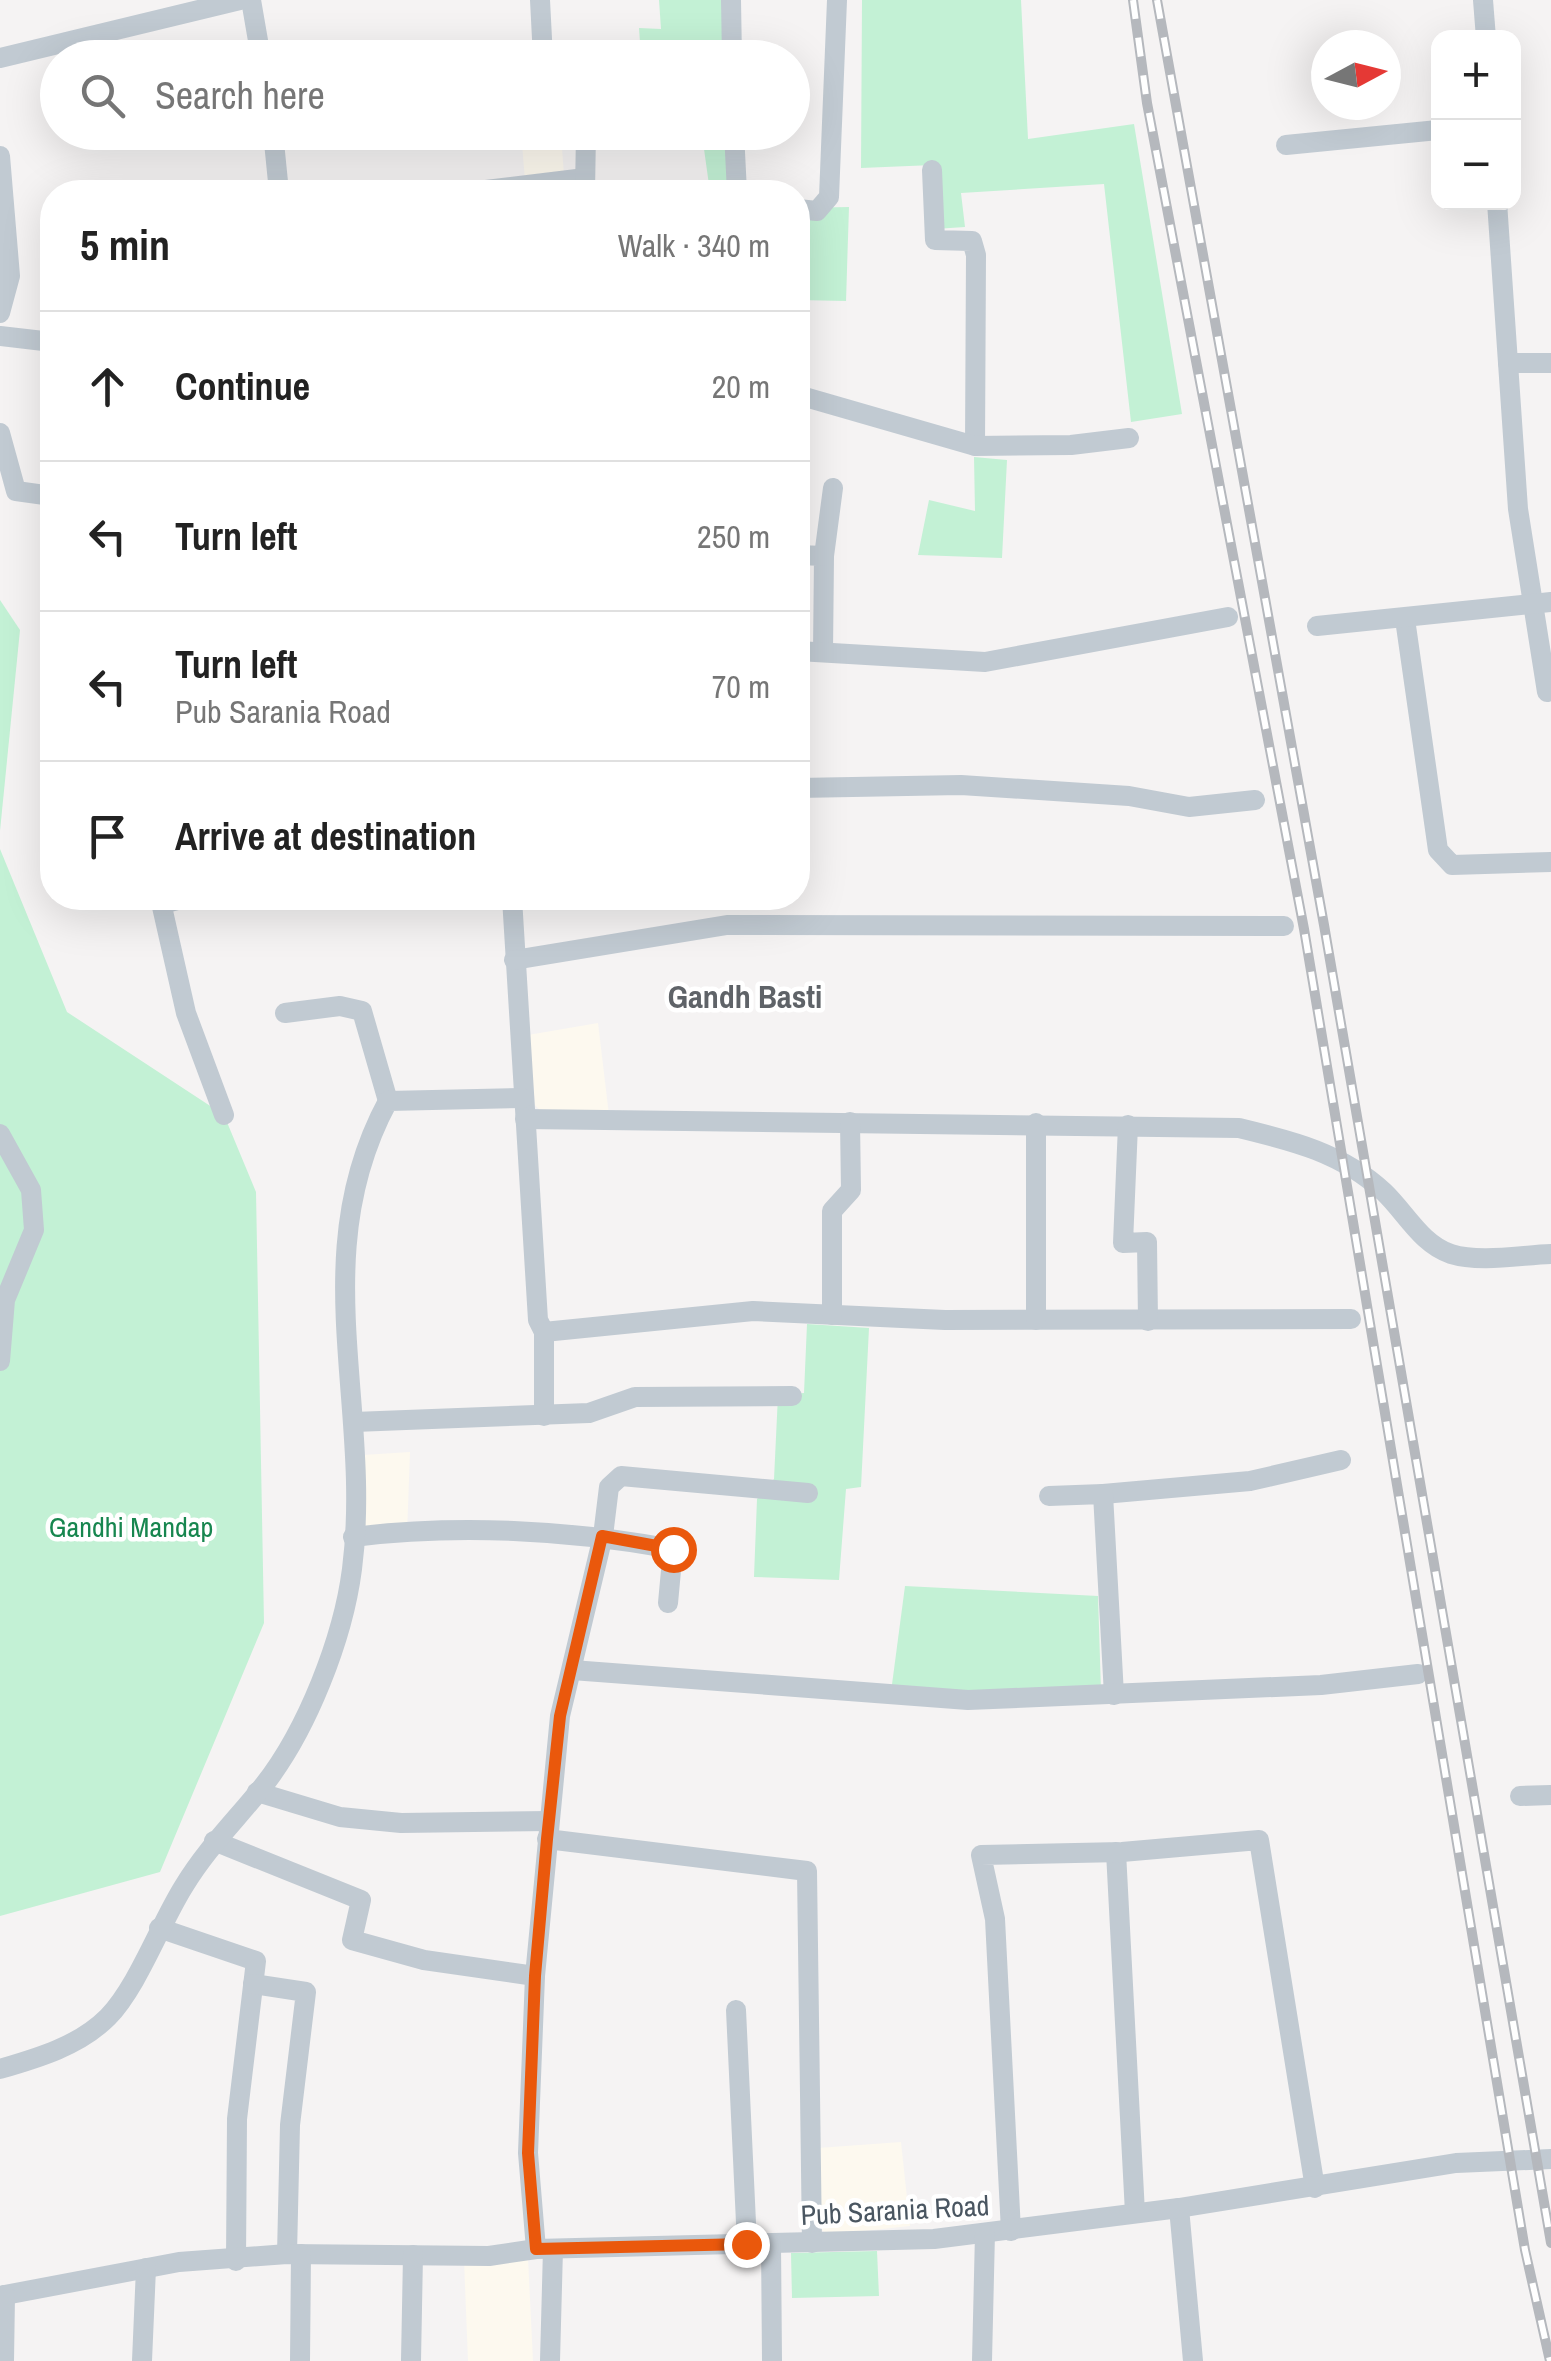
<!DOCTYPE html>
<html lang="en">
<head>
<meta charset="utf-8">
<style>
	body { margin:0; font-family:"Archivo Narrow",sans-serif; background:#f6f6f6; color:#222 }
	.controls { position:absolute; right:30px; top:30px; display:grid; overflow:hidden; border-radius:20px; box-shadow:0 10px 40px #0002 }
	.controls button { width:90px; height:90px; display:grid; place-items:center; padding:0; border:0; border-bottom:2px solid #e0e0e0; background:#fff; color:#222; font:50px sans-serif }
	.compass { position:absolute; left:1311px; top:30px; width:90px; height:90px; border-radius:50%; background:#fff; box-shadow:0 10px 40px #0002; rotate:83deg }
	.stop { position:absolute; width:30px; height:30px; margin:-22px; border:8px solid #ea580c; border-radius:50%; background:#fff }
	.stop.end { background:#ea580c; border-color:#fff; box-shadow:0 2px 10px #0008 }
	.list { margin:0; padding:0; list-style:none }
	h2 { display:flex; justify-content:space-between; align-items:center; height:130px; margin:0; padding:0 40px; font-size:42px }
	h2 small { font-size:32px; font-weight:400; color:#767676 }
	.list li { display:grid; grid-template-columns:65px 1fr auto; gap:30px; align-items:center; box-sizing:border-box; height:150px; padding:0 40px; border-top:2px solid #e0e0e0 }
	.list b { display:block; font-size:38px; white-space:nowrap }
	.list p { margin:0; font-size:32px; white-space:nowrap; color:#767676 }
	.list em { font-size:32px; font-style:normal; color:#767676 }
	.icon { flex:none; width:55px; height:55px; fill:none; stroke:currentColor; stroke-width:2; stroke-linecap:round; stroke-linejoin:round }
	.map { position:relative; flex:none; width:1551px; height:2361px; overflow:hidden }
	.search { position:absolute; background:#fff; box-shadow:0 10px 40px #0002; left:40px; top:40px; width:770px; height:110px; display:flex; align-items:center; gap:25px; box-sizing:border-box; padding:0 35px; border-radius:55px; color:#767676; font-size:38px }
	.panel { position:absolute; background:#fff; box-shadow:0 10px 40px #0002; left:40px; top:180px; width:770px; height:730px; border-radius:40px }
	.map>svg:first-child { display:block }
	.commercial { fill:#fdf9ef }
	.green { fill:#c3f1d5 }
	.lines { fill:none; stroke-linecap:round; stroke-linejoin:round }
	.street { stroke:#c1cad2; stroke-width:20 }
	.rail-casing { stroke:#b5b8bd; stroke-width:10 }
	.rail { stroke:#fff; stroke-width:6; stroke-dasharray:19; stroke-linecap:butt }
	.route { stroke:#ea580c; stroke-width:12 }
	.labels { text-anchor:middle; stroke-width:9; stroke-linejoin:round; paint-order:stroke }
	.park-label { font-size:28px; fill:#17864f; stroke:#fff }
	.street-label { font-size:28px; fill:#4a5661; stroke:#fff }
	.quarter-label { font-size:32px; font-weight:bold; fill:#5f6368; stroke:#fff }
</style>
</head>
<body>
<div class="map">
<svg width="1551" height="2361" viewBox="0 0 1551 2361">
	<rect width="100%" height="100%" fill="#f5f3f3"/>
	<!-- commercial -->
	<g class="commercial">
		<path d="M521 133H561L564 176 525 180Z"/>
		<path d="M598 1023 609 1115 543 1114 535 1105 528 1035Z"/>
		<path d="M410 1452 407 1535 361 1533 363 1455Z"/>
		<path d="M901 2142 910 2226 827 2235 822 2230 818 2148Z"/>
		<path d="M528 2258 533 2361H468L464 2260Z"/>
	</g>
	<!-- green -->
	<g class="green">
		<path d="M659 0H733V57H641L639 28 661 29Z"/>
		<path d="M862 0H1021L1028 139 1134 124 1182 414 1131 422 1104 184 961 193 965 227 935 229 933 165 861 168Z"/>
		<path d="M645 133H732L733 192H710L704 149 646 148Z"/>
		<path d="M849 207 846 301 798 300V208Z"/>
		<path d="M974 457 1007 460 1002 558 918 555 929 500 975 511Z"/>
		<path d="M0 600 20 630 0 831Z"/>
		<path d="M0 849 67 1012 224 1115 256 1192 264 1623 160 1872 0 1916Z"/>
		<path d="M807 1324 869 1328 861 1487 846 1489 839 1580 754 1577 757 1499 774 1479 778 1395 804 1393Z"/>
		<path d="M905 1586 1098 1596 1101 1692H891Z"/>
		<path d="M877 2251 879 2296 792 2298 791 2253Z"/>
	</g>
	<g class="lines">
		<!-- street -->
		<g class="street">
			<path d="M251 0 261 58"/>
			<path d="M540 0 543 58"/>
			<path d="M731 0 732 58"/>
			<path d="M1483 0 1486 38"/>
			<path d="M0 58 240 0"/>
			<path d="M273 132 279 192"/>
			<path d="M734 132 737 192"/>
			<path d="M1286 145 1438 130"/>
			<path d="M0 156 10 276 0 313"/>
			<path d="M932 170 935 240 972 241 976 255 975 446"/>
			<path d="M469 192 585 178"/>
			<path d="M585 192 586 132"/>
			<path d="M1497 202 1518 509 1547 692"/>
			<path d="M798 209 817 211 829 197 837 0"/>
			<path d="M0 336 52 342"/>
			<path d="M1508 363H1551"/>
			<path d="M798 395 975 446 1071 445 1129 438"/>
			<path d="M0 433 16 491 52 496"/>
			<path d="M798 555 824 556 823 651"/>
			<path d="M824 556 833 488"/>
			<path d="M1405 619 1438 850 1452 865 1551 862"/>
			<path d="M1317 626 1551 602"/>
			<path d="M798 651 985 662 1228 617"/>
			<path d="M798 788 961 785 1129 796 1189 807 1255 800"/>
			<path d="M160 898 186 1013 224 1115"/>
			<path d="M512 898 538 1320 544 1332 753 1311 945 1320 1351 1319"/>
			<path d="M162 904 185 898"/>
			<path d="M514 960 727 925 1284 926"/>
			<path d="M285 1013 340 1006 362 1011 388 1101"/>
			<path d="M525 1119 1239 1128C1293 1141 1342 1153 1384 1192 1406 1213 1421 1244 1451 1254 1480 1263 1521 1255 1551 1254"/>
			<path d="M1036 1123V1320"/>
			<path d="M1128 1125 1123 1243 1147 1242 1148 1321"/>
			<path d="M0 1134 31 1190 34 1230 5 1300 0 1361"/>
			<path d="M832 1315V1211L851 1190 850 1122"/>
			<path d="M544 1332V1416"/>
			<path d="M354 1422 589 1413 635 1397 792 1396"/>
			<path d="M1103 1494 1250 1481 1341 1460"/>
			<path d="M1049 1496 1103 1494 1114 1695"/>
			<path d="M353 1537C458 1524 570 1530 673 1549L668 1603"/>
			<path d="M572 1670 968 1700 1321 1685 1418 1674"/>
			<path d="M257 1792 340 1817 401 1823 549 1821"/>
			<path d="M1520 1796 1551 1795"/>
			<path d="M547 1839 807 1871 812 2243"/>
			<path d="M214 1841 361 1900 352 1940 424 1960 535 1976 528 2153 536 2249"/>
			<path d="M1116 1852 1135 2213"/>
			<path d="M159 1928 256 1961 237 2119 236 2261"/>
			<path d="M535 1976 560 1716 603 1536 609 1487 621 1476 808 1493"/>
			<path d="M253 1984 306 1992 290 2125 287 2254"/>
			<path d="M736 2010 747 2244"/>
			<path d="M0 2069C38 2058 79 2046 108 2017 138 1986 160 1924 184 1886 207 1848 237 1819 264 1785 307 1730 343 1639 352 1569 373 1406 304 1256 388 1101L522 1098"/>
			<path d="M1179 2208 1193 2361"/>
			<path d="M1011 2231 995 1919 981 1855 1122 1852 1259 1840 1315 2188"/>
			<path d="M771 2244 772 2361"/>
			<path d="M0 2296 179 2262 287 2254 489 2256 536 2249 934 2239 1179 2208 1456 2163 1551 2159"/>
			<path d="M4 2361 5 2295"/>
			<path d="M142 2361 146 2268"/>
			<path d="M300 2361 301 2254"/>
			<path d="M411 2361 413 2255"/>
			<path d="M550 2361 553 2249"/>
			<path d="M982 2361 985 2233"/>
		</g>
		<!-- rail casing -->
		<g class="rail-casing">
			<g id="rail">
				<path d="M1133 0 1147 103 1304 929 1525 2250 1550 2361"/>
				<path d="M1157 0 1324 925 1551 2243"/>
			</g>
		</g>
		<!-- rail -->
		<use href="#rail" class="rail"/>
	</g>
	<g class="lines">
		<!-- route -->
		<path class="route" d="M673 1549 602 1536 560 1716 547 1839 535 1976 528 2153 536 2249 746 2244"/>
	</g>
	<g class="labels">
		<!-- park labels -->
		<g class="park-label">
			<text x="131" y="1537">Gandhi Mandap</text>
		</g>
		<!-- street labels -->
		<g class="street-label">
			<text transform="translate(895 2210) rotate(-3)" y="10">Pub Sarania Road</text>
		</g>
		<!-- quarter labels -->
		<g class="quarter-label">
			<text x="745" y="1008">Gandh Basti</text>
		</g>
	</g>
</svg>
<div class="controls">
<button>+</button>
<button>−</button>
</div>
<svg class="compass" viewBox="-18 -18 36 36"><path d="M0-13l5 13h-10z" fill="#e53935"/><path d="M0 13l5-13h-10z" fill="#767676"/></svg>
<div class="stop" style="left:673px;top:1549px"></div>
<div class="stop end" style="left:746px;top:2244px"></div>
<div class="search"><svg class="icon" aria-label="search" viewBox="0 0 24 24"><circle cx="10" cy="10" r="6"/><path d="M15 15l6 6"/></svg>Search here</div>
<section class="panel">
<h2>5 min<small>Walk · 340 m</small></h2>
<ul class="list">
<li><svg class="icon" aria-label="ahead" viewBox="0 0 24 24"><path d="M12 20V5M6 11l6-6 6 6"/></svg><div><b>Continue</b></div><em>20 m</em></li>
<li><svg class="icon" aria-label="left" viewBox="0 0 24 24"><path d="M17 20v-9H6M10 6l-5 5 5 5"/></svg><div><b>Turn left</b></div><em>250 m</em></li>
<li><svg class="icon" aria-label="left" viewBox="0 0 24 24"><path d="M17 20v-9H6M10 6l-5 5 5 5"/></svg><div><b>Turn left</b><p>Pub Sarania Road</p></div><em>70 m</em></li>
<li><svg class="icon" aria-label="arrive" viewBox="0 0 24 24"><path d="M6 21V4h12l-3 4 3 4H6"/></svg><div><b>Arrive at destination</b></div></li>
</ul>
</section>
</div>
</body>
</html>
